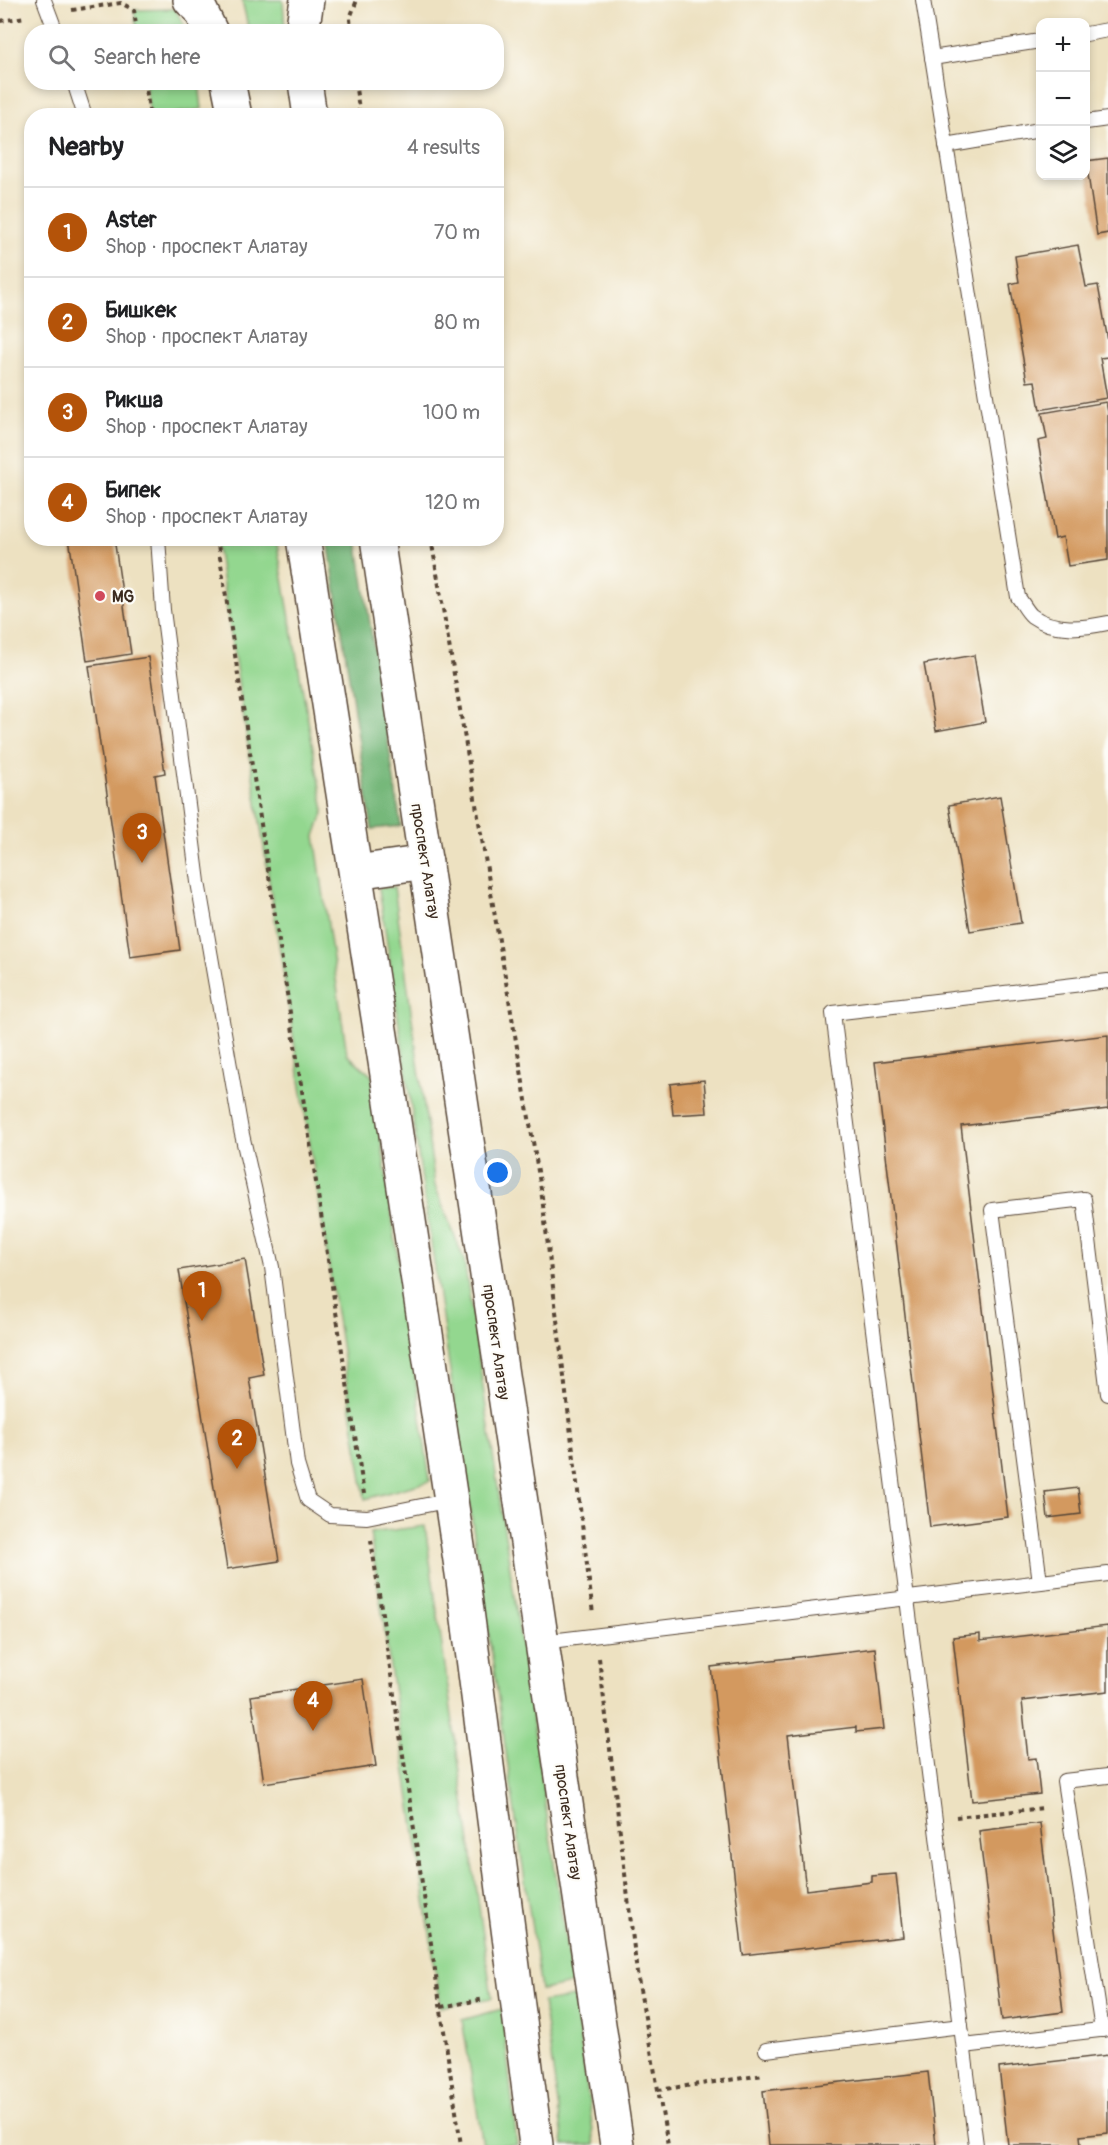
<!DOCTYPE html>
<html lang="en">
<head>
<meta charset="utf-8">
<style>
	body { margin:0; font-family:Pangolin,sans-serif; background:#f6f6f6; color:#202124 }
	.controls { position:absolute; right:18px; top:18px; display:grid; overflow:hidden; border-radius:12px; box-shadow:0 3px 9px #0003 }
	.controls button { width:54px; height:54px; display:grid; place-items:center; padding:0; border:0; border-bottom:2px solid #e0e0e0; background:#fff; color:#202124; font:30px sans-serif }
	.you { position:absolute; left:498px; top:1173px; width:21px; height:21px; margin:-15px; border:4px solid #fff; border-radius:50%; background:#1a73e8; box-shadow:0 0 0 9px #1a73e833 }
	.badge { display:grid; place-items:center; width:39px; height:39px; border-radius:50%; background:#b45309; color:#fff; font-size:20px; font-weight:700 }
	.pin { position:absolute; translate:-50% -50px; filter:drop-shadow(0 2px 3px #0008) }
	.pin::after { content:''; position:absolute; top:32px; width:21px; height:18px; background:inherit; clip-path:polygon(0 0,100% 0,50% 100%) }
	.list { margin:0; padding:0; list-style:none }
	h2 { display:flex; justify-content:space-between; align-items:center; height:78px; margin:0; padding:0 24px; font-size:26px }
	h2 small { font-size:20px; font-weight:400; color:#757577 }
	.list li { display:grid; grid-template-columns:39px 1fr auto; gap:18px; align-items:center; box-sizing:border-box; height:90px; padding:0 24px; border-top:2px solid #e0e0e0 }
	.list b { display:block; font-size:22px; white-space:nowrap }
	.list p { margin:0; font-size:20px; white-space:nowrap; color:#757577 }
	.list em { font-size:20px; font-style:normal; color:#757577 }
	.icon { flex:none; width:33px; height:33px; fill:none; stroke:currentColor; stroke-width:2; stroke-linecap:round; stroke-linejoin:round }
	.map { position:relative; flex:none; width:1108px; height:2145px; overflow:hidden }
	.search { position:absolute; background:#fff; box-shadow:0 3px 9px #0003; left:24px; top:24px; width:480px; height:66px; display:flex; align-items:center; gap:15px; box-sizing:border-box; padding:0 21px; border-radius:24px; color:#757577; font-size:22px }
	.panel { position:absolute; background:#fff; box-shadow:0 3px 9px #0003; left:24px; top:108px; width:480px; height:438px; border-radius:24px }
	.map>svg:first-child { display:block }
	.green { fill:#93d78f; stroke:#678056; stroke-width:1.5 }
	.forest { fill:#76b87a; stroke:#58714c; stroke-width:1.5 }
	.building { fill:#d3995f }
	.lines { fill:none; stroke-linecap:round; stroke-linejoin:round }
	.service-casing { stroke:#564536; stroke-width:16 }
	.secondary-casing { stroke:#564536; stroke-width:36 }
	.path { stroke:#564536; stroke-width:4; stroke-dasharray:4.5 4.5; stroke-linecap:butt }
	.service { stroke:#fff; stroke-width:14 }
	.secondary { stroke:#fff; stroke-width:33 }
	.poi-dot { fill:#d1495b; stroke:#fdfcf7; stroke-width:2 }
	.labels { text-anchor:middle; stroke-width:4.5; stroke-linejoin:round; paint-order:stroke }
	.poi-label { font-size:16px; font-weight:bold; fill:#3b2a1e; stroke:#fdfcf7; text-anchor:start }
	.street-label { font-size:16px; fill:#3b2a1e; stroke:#fdfcf7 }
</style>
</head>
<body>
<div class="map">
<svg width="1108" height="2145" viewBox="0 0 1108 2145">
	<rect width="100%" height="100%" fill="#fdfcf7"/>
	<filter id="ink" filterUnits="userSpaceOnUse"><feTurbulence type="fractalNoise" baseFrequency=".0167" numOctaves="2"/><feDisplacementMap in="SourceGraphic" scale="12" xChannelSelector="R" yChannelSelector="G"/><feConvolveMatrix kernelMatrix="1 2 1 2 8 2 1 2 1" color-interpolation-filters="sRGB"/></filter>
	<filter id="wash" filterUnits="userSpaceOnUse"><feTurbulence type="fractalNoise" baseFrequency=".008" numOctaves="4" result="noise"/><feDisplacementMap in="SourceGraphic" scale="24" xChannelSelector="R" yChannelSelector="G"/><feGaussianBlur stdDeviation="1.35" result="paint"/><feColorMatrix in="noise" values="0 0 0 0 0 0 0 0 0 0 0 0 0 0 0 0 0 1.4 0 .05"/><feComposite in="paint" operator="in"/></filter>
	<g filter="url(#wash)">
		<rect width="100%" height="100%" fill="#ede1c1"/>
		<!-- green -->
		<g class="green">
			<path d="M242 0H283L285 31H249Z"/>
			<path d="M175 9 187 31H137L134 10Z"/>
			<path d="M145 83H199L202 109 167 115H150Z"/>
			<path d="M216 539H276L324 811 315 836 347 1054 372 1076 430 1481 365 1499Z"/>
			<path d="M394 887 435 1186 464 1260 572 1984 541 1990 379 888Z"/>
			<path d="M425 1526 492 1998 441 2007 370 1533Z"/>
			<path d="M574 1997 595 2145H564L543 2002Z"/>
			<path d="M502 2009 517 2145H483L462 2020Z"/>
		</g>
		<!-- forest -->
		<path class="forest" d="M328 539H357L401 826 372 829Z"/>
		<g id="blocks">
			<!-- building -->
			<g class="building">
				<path d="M1108 158V233L1097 235 1086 161Z"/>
				<path d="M1078 245 1086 287 1098 285 1108 341V357L1100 358 1107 398 1040 410 1035 381 1027 382 1010 284 1019 282 1015 256Z"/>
				<path d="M1106 402 1108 412V560L1068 566 1063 537 1055 539 1038 441 1047 439 1042 413Z"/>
				<path d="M69 538H114L131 654 87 661Z"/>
				<path d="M974 655 985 722 936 731 924 664Z"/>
				<path d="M148 657 165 773 155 775 180 950 130 957 89 666Z"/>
				<path d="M1000 796 1021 923 970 931 949 805Z"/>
				<path d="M1108 1035V1109L961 1126 1008 1517 930 1527 875 1062Z"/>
				<path d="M704 1080 707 1113 673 1115 670 1084Z"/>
				<path d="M245 1259 264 1375 249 1378 279 1561 227 1569 179 1270Z"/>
				<path d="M1078 1488 1081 1514 1048 1518 1045 1492Z"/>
				<path d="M1108 1626V1691L1022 1701 1028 1759 1036 1758 1040 1794 972 1801 953 1637 980 1634V1641Z"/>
				<path d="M875 1648 884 1729 856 1732V1727L788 1735 806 1890 872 1882V1876L896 1874 903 1937 743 1955 711 1667Z"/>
				<path d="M363 1679 376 1766 264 1783 251 1696Z"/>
				<path d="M1040 1823 1063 2012 1002 2020 979 1831Z"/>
				<path d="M1108 2055V2133L1080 2136 1081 2145H1008L999 2068Z"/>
				<path d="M928 2072 936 2145H769L763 2091Z"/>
			</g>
		</g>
	</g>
	<g filter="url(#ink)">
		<use href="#blocks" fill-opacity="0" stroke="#564536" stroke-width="1.5"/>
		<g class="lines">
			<!-- service casing -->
			<g class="service-casing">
				<g id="service">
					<path d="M44 0 56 32"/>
					<path d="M923 0 1018 597C1022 602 1027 612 1032 616 1054 632 1084 628 1108 623"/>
					<path d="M1086 34 1108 30"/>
					<path d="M932 58 1040 41"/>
					<path d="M74 82 85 116"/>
					<path d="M1086 122 1108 119"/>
					<path d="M946 146 1040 130"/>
					<path d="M158 538 163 610 198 882 241 1130 272 1267 297 1464 308 1500 330 1515 367 1517 451 1500"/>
					<path d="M1040 1582 992 1210 1084 1199 1108 1394"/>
					<path d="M542 1642 1108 1574"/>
					<path d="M1102 2030 1064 1781 1108 1776"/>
					<path d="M964 2046 1108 2029"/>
					<path d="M766 2050 961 2026"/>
					<path d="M976 2145 833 1013 1108 981"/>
				</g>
			</g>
			<!-- secondary casing -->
			<g class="secondary-casing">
				<g id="secondary">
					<path d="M190 0 200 9 211 32"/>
					<path d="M302 32 307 0"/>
					<path d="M228 82 235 116"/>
					<path d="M305 82 310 116"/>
					<path d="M303 538 386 1068 463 1580 536 2145"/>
					<path d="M377 538 617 2145"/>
					<path d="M356 872 426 862"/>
				</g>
			</g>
			<!-- path -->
			<g class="path">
				<path d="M72 10 121 3 134 10 137 32"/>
				<path d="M0 21 26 17"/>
				<path d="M351 32 350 18 357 0"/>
				<path d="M145 82 150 116"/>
				<path d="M355 82 360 116"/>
				<path d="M167 116 202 109"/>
				<path d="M217 538 364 1494"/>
				<path d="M431 538 541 1189 593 1614"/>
				<path d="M371 1540 461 2145"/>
				<path d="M599 1658 637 1973 668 2145"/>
				<path d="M956 1817 1044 1808"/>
				<path d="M441 2007 485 1999"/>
				<path d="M658 2090 764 2075"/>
			</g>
			<!-- service -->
			<use href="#service" class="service"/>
			<!-- secondary -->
			<use href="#secondary" class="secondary"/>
		</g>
	</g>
	<!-- markers -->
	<circle class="poi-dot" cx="100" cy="596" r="6"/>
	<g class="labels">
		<!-- poi labels -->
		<g class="poi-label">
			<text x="112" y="602">MG</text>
		</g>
		<!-- street labels -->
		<g class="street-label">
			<text transform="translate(426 861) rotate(81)" y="6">проспект Алатау</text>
			<text transform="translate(497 1342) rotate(82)" y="6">проспект Алатау</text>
			<text transform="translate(569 1822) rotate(82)" y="6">проспект Алатау</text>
		</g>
	</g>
</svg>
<div class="controls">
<button>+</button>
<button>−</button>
<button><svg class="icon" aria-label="layers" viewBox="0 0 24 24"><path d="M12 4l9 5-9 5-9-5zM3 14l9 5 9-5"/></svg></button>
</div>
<div class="you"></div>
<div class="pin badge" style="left:202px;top:1321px">1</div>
<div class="pin badge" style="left:237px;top:1469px">2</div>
<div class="pin badge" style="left:142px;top:863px">3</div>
<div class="pin badge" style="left:313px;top:1731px">4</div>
<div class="search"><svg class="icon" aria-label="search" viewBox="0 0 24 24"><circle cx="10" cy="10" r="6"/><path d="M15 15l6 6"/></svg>Search here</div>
<section class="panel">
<h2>Nearby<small>4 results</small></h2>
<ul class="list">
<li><span class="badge">1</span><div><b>Aster</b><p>Shop · проспект Алатау</p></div><em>70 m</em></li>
<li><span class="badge">2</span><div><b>Бишкек</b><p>Shop · проспект Алатау</p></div><em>80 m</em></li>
<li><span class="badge">3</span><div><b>Рикша</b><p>Shop · проспект Алатау</p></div><em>100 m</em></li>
<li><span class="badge">4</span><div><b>Бипек</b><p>Shop · проспект Алатау</p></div><em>120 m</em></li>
</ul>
</section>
</div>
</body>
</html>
